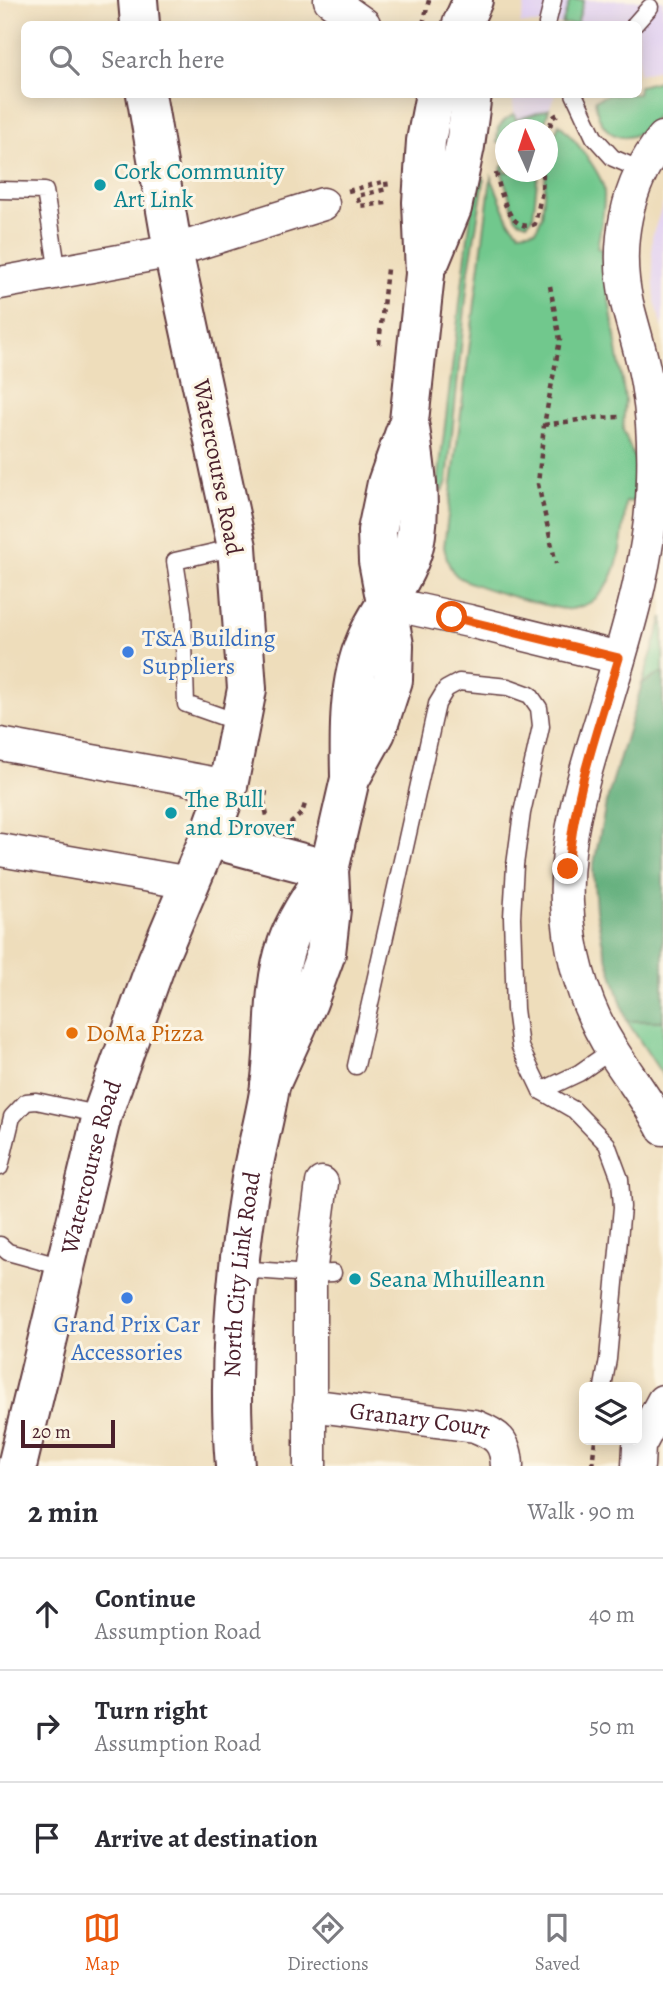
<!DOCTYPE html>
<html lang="en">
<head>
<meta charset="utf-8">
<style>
	body { margin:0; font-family:Alegreya,serif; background:#f2f2f3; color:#2b2b33 }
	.controls { position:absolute; right:21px; bottom:21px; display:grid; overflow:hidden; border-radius:10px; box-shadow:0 4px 18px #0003 }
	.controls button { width:63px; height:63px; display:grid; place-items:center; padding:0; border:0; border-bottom:2px solid #e1e1e2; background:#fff; color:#2b2b33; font:35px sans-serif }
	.compass { position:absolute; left:495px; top:119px; width:63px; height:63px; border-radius:50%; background:#fff; box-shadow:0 4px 18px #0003; rotate:357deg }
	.scale { position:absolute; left:21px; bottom:18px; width:94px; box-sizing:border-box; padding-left:7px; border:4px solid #4a1f2b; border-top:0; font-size:19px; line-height:24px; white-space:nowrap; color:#4a1f2b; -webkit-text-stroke:5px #fcf5e5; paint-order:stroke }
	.stop { position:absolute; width:21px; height:21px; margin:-16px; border:5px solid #ea580c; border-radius:50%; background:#fff }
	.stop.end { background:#ea580c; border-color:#fff; box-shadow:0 2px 7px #0008 }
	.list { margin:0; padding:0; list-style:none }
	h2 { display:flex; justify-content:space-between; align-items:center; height:91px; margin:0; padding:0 28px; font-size:30px }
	h2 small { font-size:23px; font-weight:400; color:#7c7c81 }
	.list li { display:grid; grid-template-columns:46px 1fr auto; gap:21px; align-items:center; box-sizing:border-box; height:112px; padding:0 28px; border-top:2px solid #e1e1e2 }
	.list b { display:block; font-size:26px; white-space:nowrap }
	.list p { margin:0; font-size:23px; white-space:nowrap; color:#7c7c81 }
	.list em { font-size:23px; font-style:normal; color:#7c7c81 }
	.icon { flex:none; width:38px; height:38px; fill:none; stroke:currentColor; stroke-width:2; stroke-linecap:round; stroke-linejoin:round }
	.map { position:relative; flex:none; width:663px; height:1466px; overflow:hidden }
	.search { position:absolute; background:#fff; box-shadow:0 4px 18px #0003; left:21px; right:21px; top:21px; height:77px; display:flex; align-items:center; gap:18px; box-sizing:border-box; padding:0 24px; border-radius:10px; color:#7c7c81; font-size:26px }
	.sheet { height:427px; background:#fff }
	nav { display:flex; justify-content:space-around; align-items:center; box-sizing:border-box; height:98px; border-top:2px solid #e1e1e2; background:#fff; font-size:19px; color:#7c7c81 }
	nav a { display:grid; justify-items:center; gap:4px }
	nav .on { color:#ea580c }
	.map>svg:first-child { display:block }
	.built { fill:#e3d3f2 }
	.green { fill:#71c88d; stroke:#5e745c; stroke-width:2 }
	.forest { fill:#5cac78; stroke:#536652; stroke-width:2 }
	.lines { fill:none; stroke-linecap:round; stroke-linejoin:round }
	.service-casing { stroke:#633c41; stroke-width:19 }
	.minor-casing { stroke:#633c41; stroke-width:35 }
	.tertiary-casing { stroke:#633c41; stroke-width:42 }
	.trunk-casing { stroke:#633c41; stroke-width:42 }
	.path { stroke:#633c41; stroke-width:4.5; stroke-dasharray:5 5; stroke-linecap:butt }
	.service { stroke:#fff; stroke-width:16 }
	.minor { stroke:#fff; stroke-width:32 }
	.tertiary { stroke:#fff; stroke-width:38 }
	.trunk { stroke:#fff; stroke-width:38 }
	.route { stroke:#ea580c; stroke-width:9 }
	.culture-dot { fill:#0f9aa8; stroke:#fcf5e5; stroke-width:2.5 }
	.shop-dot { fill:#3f7fe0; stroke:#fcf5e5; stroke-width:2.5 }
	.food-dot { fill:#e8710a; stroke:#fcf5e5; stroke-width:2.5 }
	.labels { text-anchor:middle; stroke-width:6; stroke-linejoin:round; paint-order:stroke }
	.culture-label { font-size:24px; fill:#0d838f; stroke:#fcf5e5; text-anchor:start }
	.street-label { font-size:24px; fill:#4a1f2b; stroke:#fcf5e5 }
	.shop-label { font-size:24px; fill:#366cbe; stroke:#fcf5e5; text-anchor:start }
	.food-label { font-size:24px; fill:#c56008; stroke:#fcf5e5; text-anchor:start }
</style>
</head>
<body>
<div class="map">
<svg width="663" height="1466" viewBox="0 0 663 1466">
	<rect width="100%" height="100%" fill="#fcf5e5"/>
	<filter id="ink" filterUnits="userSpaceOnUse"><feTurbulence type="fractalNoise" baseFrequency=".0143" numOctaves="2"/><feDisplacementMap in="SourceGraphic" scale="14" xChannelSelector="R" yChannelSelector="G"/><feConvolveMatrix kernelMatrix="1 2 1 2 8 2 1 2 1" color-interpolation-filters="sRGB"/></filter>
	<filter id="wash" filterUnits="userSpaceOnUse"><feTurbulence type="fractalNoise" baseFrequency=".00686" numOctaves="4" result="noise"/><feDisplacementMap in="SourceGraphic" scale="28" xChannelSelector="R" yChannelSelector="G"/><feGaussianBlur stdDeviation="1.57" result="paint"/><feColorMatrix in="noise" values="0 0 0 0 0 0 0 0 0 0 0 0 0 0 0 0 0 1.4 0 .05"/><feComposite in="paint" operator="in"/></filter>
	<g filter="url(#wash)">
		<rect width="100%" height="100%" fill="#edb"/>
		<!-- built -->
		<g class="built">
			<path d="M526 0H663V68L639 74 638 24H520Z"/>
			<path d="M512 94 555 95 549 109 515 120Z"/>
			<path d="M663 203V329L655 301 652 255V237Z"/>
		</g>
		<!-- green -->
		<g class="green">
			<path d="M570 0H584L577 24H562Z"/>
			<path d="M663 80C663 88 663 100 663 107 662 112 656 117 653 120 628 152 598 136 595 100L607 95 638 94 639 86Z"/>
			<path d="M549 109 543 129 505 130V172H538L533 217 527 223 518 220 515 216 501 169 504 163 505 143H497L498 128 505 120 514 114 516 120Z"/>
			<path d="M559 124C572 136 604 175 604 192 605 210 600 230 597 248L601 249 625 399 623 430 636 462 634 501 626 502C622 535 622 581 591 602 586 605 573 610 566 609 547 607 470 586 457 576 448 568 447 558 444 547L491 177 509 221 519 232 536 230 542 216 548 151Z"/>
			<path d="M479 175H483L484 181 469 270 447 482 443 491 439 490 438 482 475 181Z"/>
			<path d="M663 617V672L642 684Z"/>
			<path d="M627 1021H663V1076Z"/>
		</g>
		<!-- forest -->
		<path class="forest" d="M663 672V1021H627L603 945 596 910 593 869 606 803 642 684Z"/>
	</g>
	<g filter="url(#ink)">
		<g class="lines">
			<!-- service casing -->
			<g class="service-casing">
				<g id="service">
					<path d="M547 24 553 0"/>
					<path d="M635 24 650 7"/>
					<path d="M574 94 594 137 613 158 641 170"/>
					<path d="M0 190 45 191 58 273"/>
					<path d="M236 547 175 561 183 612 186 704 240 723"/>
					<path d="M356 1066 437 704 446 689 459 682 508 687 530 695 539 708 541 726 522 813 515 865 512 917 515 1009 520 1047 541 1091 574 1110 607 1144 620 1179 622 1207 608 1359 603 1387"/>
					<path d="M541 1091 579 1073 612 1050"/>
					<path d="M0 1167 12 1117 26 1102 36 1101 102 1115"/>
					<path d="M0 1245 8 1252 66 1268"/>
					<path d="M238 1269 310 1274 333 1273"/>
				</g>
			</g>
			<!-- minor casing -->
			<g class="minor-casing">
				<g id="minor">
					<path d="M330 0 364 24"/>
					<path d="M663 138C626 183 614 246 627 303 634 332 644 360 648 390 653 420 654 450 653 480 651 562 625 639 602 717 583 778 564 839 567 903 570 957 585 1008 614 1053 630 1078 649 1102 663 1129"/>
					<path d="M0 283 173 251 323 204"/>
					<path d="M387 603 469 621 619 658"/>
					<path d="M0 744 228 786"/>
					<path d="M0 850 190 883"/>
					<path id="s1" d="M309 1405 475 1426C497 1435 506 1441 507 1466"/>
					<path d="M310 1466V1274L322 1183"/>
					<path d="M638 1466 639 1446 663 1401"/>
				</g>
			</g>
			<!-- tertiary casing -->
			<g class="tertiary-casing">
				<g id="tertiary">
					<path d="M138 0 140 24"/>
					<path d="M209 838 329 870"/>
					<path id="s2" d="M17 1466 102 1115 157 961 209 838 228 786 247 689 237 547 173 251 146 94"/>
				</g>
			</g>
			<!-- trunk casing -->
			<g class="trunk-casing">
				<g id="trunk">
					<path d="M462 24 473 0"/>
					<path d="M431 259 452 208 465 146 472 94"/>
					<path d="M350 777C349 732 348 682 366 640 381 605 412 573 416 534 421 499 415 463 410 428"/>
					<path d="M270 1085 308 1002 326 953 331 909 329 870 350 779 376 732 393 680 394 645 378 561 377 531 387 483 409 421 425 274 422 202 426 141 435 94"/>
					<path id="s3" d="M235 1466C227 1372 235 1278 250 1185 255 1152 265 1120 270 1086 277 1039 271 990 287 944 296 918 314 893 329 870"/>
				</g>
			</g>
			<!-- path -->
			<g class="path">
				<path d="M423 24 429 0"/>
				<path d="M548 136 552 118 558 114"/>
				<path d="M496 173C501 192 509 235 535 224L542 191 543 172"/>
				<path d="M348 191 386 181 387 189 357 196 360 206 387 203"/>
				<path d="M550 286 560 340 544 425 538 484 556 564"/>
				<path d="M379 344 387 269"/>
				<path d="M544 425 593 418 620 417"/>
				<path d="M266 791 264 802 267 816"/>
				<path d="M290 824 302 813 306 801"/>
				<path d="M592 1466 595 1440"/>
			</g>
			<!-- service -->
			<use href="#service" class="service"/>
			<!-- minor -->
			<use href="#minor" class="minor"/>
			<!-- tertiary -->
			<use href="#tertiary" class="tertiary"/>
			<!-- trunk -->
			<use href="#trunk" class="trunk"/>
		</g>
	</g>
	<g class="lines" filter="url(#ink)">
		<!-- route -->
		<path class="route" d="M452 617 619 658C598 728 573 797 568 869"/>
	</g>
	<!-- markers -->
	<g class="culture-dot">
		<circle cx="100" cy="185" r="7"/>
		<circle cx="171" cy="813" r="7"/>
		<circle cx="355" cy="1279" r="7"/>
	</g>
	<g class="shop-dot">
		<circle cx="128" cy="652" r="7"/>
		<circle cx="127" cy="1298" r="7"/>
	</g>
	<circle class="food-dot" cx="72" cy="1033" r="7"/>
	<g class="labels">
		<!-- culture labels -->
		<g class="culture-label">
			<text x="114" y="179">Cork Community<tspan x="114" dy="28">Art Link</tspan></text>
			<text x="185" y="807">The Bull<tspan x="185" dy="28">and Drover</tspan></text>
			<text x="369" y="1287">Seana Mhuilleann</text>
		</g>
		<!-- street labels -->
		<g class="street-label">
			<text transform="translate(218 467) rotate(79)" y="8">Watercourse Road</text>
			<text dy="8" stroke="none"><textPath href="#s2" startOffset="308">Watercourse Road</textPath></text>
			<text dy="8" stroke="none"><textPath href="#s3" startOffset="192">North City Link Road</textPath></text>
			<text dy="8" stroke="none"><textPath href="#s1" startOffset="112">Granary Court</textPath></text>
		</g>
		<!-- shop labels -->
		<g class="shop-label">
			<text x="142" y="646">T&amp;A Building<tspan x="142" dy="28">Suppliers</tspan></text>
			<text x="127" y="1332" text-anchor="middle">Grand Prix Car<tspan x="127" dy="28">Accessories</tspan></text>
		</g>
		<!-- food labels -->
		<g class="food-label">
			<text x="86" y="1041">DoMa Pizza</text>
		</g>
	</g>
</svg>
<div class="controls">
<button><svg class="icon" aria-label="layers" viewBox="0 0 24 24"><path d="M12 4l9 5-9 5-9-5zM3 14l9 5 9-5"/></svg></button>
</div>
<svg class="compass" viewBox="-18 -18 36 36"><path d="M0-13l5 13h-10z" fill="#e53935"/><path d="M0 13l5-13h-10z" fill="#7c7c81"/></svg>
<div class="scale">20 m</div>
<div class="stop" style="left:452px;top:617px"></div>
<div class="stop end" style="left:568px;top:869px"></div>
<div class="search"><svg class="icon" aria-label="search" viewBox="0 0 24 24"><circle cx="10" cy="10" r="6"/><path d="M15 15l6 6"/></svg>Search here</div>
</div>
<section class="sheet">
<h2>2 min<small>Walk · 90 m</small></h2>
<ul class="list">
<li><svg class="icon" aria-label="ahead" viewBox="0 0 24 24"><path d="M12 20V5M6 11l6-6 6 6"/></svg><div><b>Continue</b><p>Assumption Road</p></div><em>40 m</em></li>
<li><svg class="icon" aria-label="right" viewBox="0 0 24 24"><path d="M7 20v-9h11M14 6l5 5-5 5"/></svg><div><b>Turn right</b><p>Assumption Road</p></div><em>50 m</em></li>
<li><svg class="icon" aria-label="arrive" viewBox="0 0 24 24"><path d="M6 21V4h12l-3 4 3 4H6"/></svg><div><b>Arrive at destination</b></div></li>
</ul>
</section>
<nav>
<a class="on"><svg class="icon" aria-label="map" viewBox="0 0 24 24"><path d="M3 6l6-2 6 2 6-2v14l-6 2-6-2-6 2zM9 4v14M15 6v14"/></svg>Map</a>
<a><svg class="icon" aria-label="directions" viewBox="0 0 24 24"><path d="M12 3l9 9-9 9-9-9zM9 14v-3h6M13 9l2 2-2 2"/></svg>Directions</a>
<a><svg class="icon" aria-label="saved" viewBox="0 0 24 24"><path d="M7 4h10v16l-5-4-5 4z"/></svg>Saved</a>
</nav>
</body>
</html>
